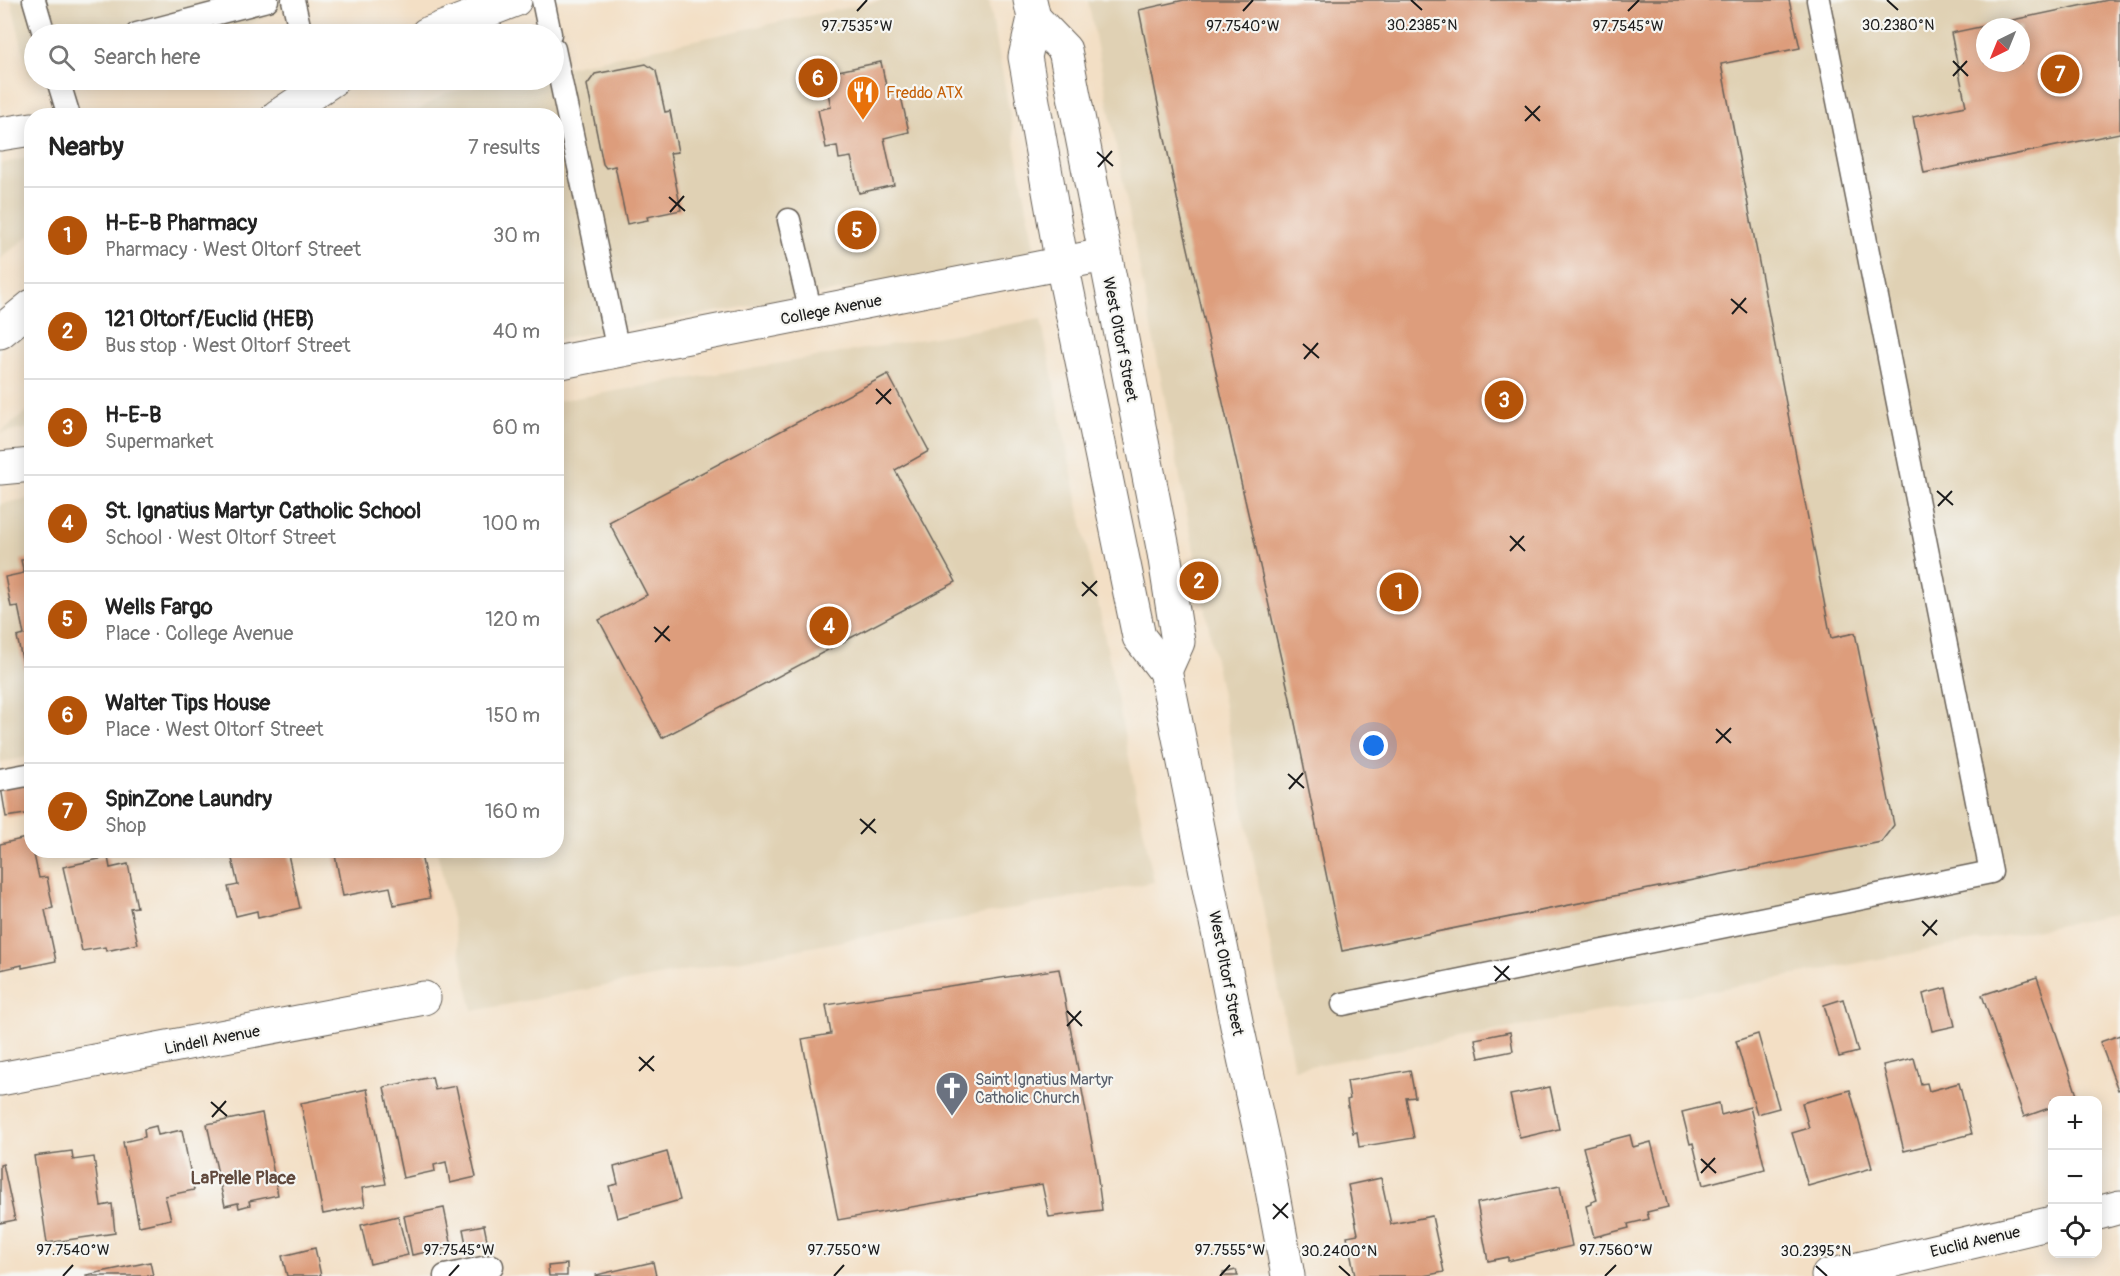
<!DOCTYPE html>
<html lang="en">
<head>
<meta charset="utf-8">
<style>
	body { margin:0; font-family:Pangolin,sans-serif; background:#f2f2f2; color:#222 }
	.controls { position:absolute; right:18px; bottom:18px; display:grid; overflow:hidden; border-radius:12px; box-shadow:0 3px 15px #0003 }
	.controls button { width:54px; height:54px; display:grid; place-items:center; padding:0; border:0; border-bottom:2px solid #e0e0e0; background:#fff; color:#222; font:30px sans-serif }
	.compass { position:absolute; left:1976px; top:18px; width:54px; height:54px; border-radius:50%; background:#fff; box-shadow:0 3px 15px #0003; rotate:223deg }
	.you { position:absolute; left:1374px; top:746px; width:21px; height:21px; margin:-15px; border:4px solid #fff; border-radius:50%; background:#1a73e8; box-shadow:0 0 0 9px #1a73e833 }
	.badge { display:grid; place-items:center; width:39px; height:39px; border-radius:50%; background:#b45309; color:#fff; font-size:20px; font-weight:700 }
	.pin { position:absolute; translate:-50% -50%; border:3px solid #fff; box-shadow:0 2px 6px #0006 }
	.list { margin:0; padding:0; list-style:none }
	h2 { display:flex; justify-content:space-between; align-items:center; height:78px; margin:0; padding:0 24px; font-size:26px }
	h2 small { font-size:20px; font-weight:400; color:#767676 }
	.list li { display:grid; grid-template-columns:39px 1fr auto; gap:18px; align-items:center; box-sizing:border-box; height:96px; padding:0 24px; border-top:2px solid #e0e0e0 }
	.list b { display:block; font-size:22px; white-space:nowrap }
	.list p { margin:0; font-size:20px; white-space:nowrap; color:#767676 }
	.list em { font-size:20px; font-style:normal; color:#767676 }
	.icon { flex:none; width:33px; height:33px; fill:none; stroke:currentColor; stroke-width:2; stroke-linecap:round; stroke-linejoin:round }
	.map { position:relative; flex:none; width:2120px; height:1276px; overflow:hidden }
	.search { position:absolute; background:#fff; box-shadow:0 3px 15px #0003; left:24px; top:24px; width:540px; height:66px; display:flex; align-items:center; gap:15px; box-sizing:border-box; padding:0 21px; border-radius:33px; color:#767676; font-size:22px }
	.panel { position:absolute; background:#fff; box-shadow:0 3px 15px #0003; left:24px; top:108px; width:540px; height:750px; border-radius:24px }
	.map>svg:first-child { display:block }
	.built { fill:#e0d1b4; fill-rule:evenodd }
	.building { fill:#dd9d7b; fill-rule:evenodd }
	.lines { fill:none; stroke-linecap:round; stroke-linejoin:round }
	.lane-casing { stroke:#676057; stroke-width:25 }
	.street-casing { stroke:#676057; stroke-width:35 }
	.secondary-casing { stroke:#676057; stroke-width:35 }
	.primary-casing { stroke:#676057; stroke-width:35 }
	.lane { stroke:#fff; stroke-width:22 }
	.street { stroke:#fff; stroke-width:33 }
	.secondary { stroke:#fff; stroke-width:33 }
	.primary { stroke:#fff; stroke-width:33 }
	.ticks { fill:none; stroke:#1c1c1c; stroke-width:2 }
	.labels { text-anchor:middle; stroke-width:4.5; stroke-linejoin:round; paint-order:stroke }
	.food-label { font-size:16px; fill:#c56008; stroke:#f6f6f2; text-anchor:start }
	.street-label { font-size:16px; fill:#1c1c1c; stroke:#f6f6f2 }
	.worship-label { font-size:16px; fill:#5b616d; stroke:#f6f6f2; text-anchor:start }
	.neighbourhood-label { font-size:18px; font-weight:bold; fill:#60493d; stroke:#f6f6f2 }
	.ticks-label { font-size:15px; text-anchor:middle; fill:#1c1c1c; stroke:#f6f6f2; stroke-width:4.5; stroke-linejoin:round; paint-order:stroke }
</style>
</head>
<body>
<div class="map">
<svg width="2120" height="1276" viewBox="0 0 2120 1276">
	<rect width="100%" height="100%" fill="#f6f6f2"/>
	<filter id="ink" filterUnits="userSpaceOnUse"><feTurbulence type="fractalNoise" baseFrequency=".0167" numOctaves="2"/><feDisplacementMap in="SourceGraphic" scale="12" xChannelSelector="R" yChannelSelector="G"/><feConvolveMatrix kernelMatrix="1 2 1 2 8 2 1 2 1" color-interpolation-filters="sRGB"/></filter>
	<filter id="wash" filterUnits="userSpaceOnUse"><feTurbulence type="fractalNoise" baseFrequency=".008" numOctaves="4" result="noise"/><feDisplacementMap in="SourceGraphic" scale="24" xChannelSelector="R" yChannelSelector="G"/><feGaussianBlur stdDeviation="1.35" result="paint"/><feColorMatrix in="noise" values="0 0 0 0 0 0 0 0 0 0 0 0 0 0 0 0 0 1.4 0 .05"/><feComposite in="paint" operator="in"/></filter>
	<g filter="url(#wash)">
		<rect width="100%" height="100%" fill="#f3dfc5"/>
		<!-- built -->
		<g class="built">
			<path d="M11 0H304L227 34H34V76H29Z"/>
			<path d="M883 0H989L1036 257 557 339 556 116H409L446 93 508 80H554V70Z"/>
			<path d="M1088 0H2120V914L1294 1069ZM1985 27H2021V63H1985Z"/>
			<path d="M31 157V234L0 259V164Z"/>
			<path d="M1041 319 1154 882 473 1011 437 851 556 850 557 401Z"/>
			<path d="M31 408V428L0 433Z"/>
			<path d="M31 498V756L0 763V504Z"/>
		</g>
		<g id="blocks">
			<!-- building -->
			<g class="building">
				<path d="M1184 0H1789L1800 48 1721 64 1831 638 1855 633 1894 825 1881 842 1342 951 1289 694 1180 213 1139 10Z"/>
				<path d="M2108 0H2120V133L1924 173 1913 117 1966 106 1951 33ZM1985 27H2021V63H1985Z"/>
				<path d="M881 62 888 95 900 92 909 132 884 138 894 185 859 193 851 157 839 159 837 146 826 148 818 110 831 107 824 74Z"/>
				<path d="M646 64 656 71 665 112 670 111 678 152 670 153 681 210 647 217 648 220 627 224 615 166 606 168 603 164 587 85 595 74Z"/>
				<path d="M865 221 868 234 849 238 846 226Z"/>
				<path d="M888 374 929 451 895 470 956 582 662 738 599 620 647 595 609 522Z"/>
				<path d="M32 558V670L25 672 17 637 24 635 18 606 11 607 5 577 24 573 21 560Z"/>
				<path d="M32 776V813L6 817 0 781Z"/>
				<path d="M30 837 32 850H33L39 878 47 877 53 908 45 910 56 961 22 968V965L0 970V844Z"/>
				<path d="M230 850H287L300 908 258 918 257 911 236 916 228 887 238 885Z"/>
				<path d="M334 850H420L430 898 394 905 390 887 343 896Z"/>
				<path d="M108 857 110 868 128 864 137 907 130 908 138 944 106 951 105 947 82 951 63 867Z"/>
				<path d="M1059 969 1096 1164 1102 1210 1049 1217 1042 1184 838 1220 802 1039 831 1034 826 1005Z"/>
				<path d="M2037 977 2078 1098 2072 1100H2052V1107L2024 1117 1982 995Z"/>
				<path d="M1946 988 1955 1026 1932 1031 1923 994Z"/>
				<path d="M1843 999 1858 1052 1839 1057 1824 1005Z"/>
				<path d="M1510 1032 1513 1051 1479 1058 1475 1039Z"/>
				<path d="M1758 1034 1779 1108 1757 1114 1736 1041Z"/>
				<path d="M2120 1035V1089L2118 1090 2100 1042Z"/>
				<path d="M1914 1058 1921 1084 1927 1083 1929 1091 1959 1083 1972 1134 1904 1151 1883 1065Z"/>
				<path d="M1410 1070 1415 1097 1406 1098 1414 1138 1359 1147 1357 1132 1353 1133 1351 1124 1347 1100 1350 1099 1347 1081Z"/>
				<path d="M432 1077 435 1090 456 1086 476 1177 450 1183 446 1162 434 1165 435 1171 403 1178 384 1087Z"/>
				<path d="M1550 1087 1559 1129 1520 1138 1510 1095Z"/>
				<path d="M367 1089 386 1184 362 1188 365 1206 323 1214 301 1103Z"/>
				<path d="M1850 1090 1872 1168 1808 1186 1792 1133 1809 1128 1802 1103Z"/>
				<path d="M1719 1103 1721 1115 1750 1107 1765 1169 1703 1185 1693 1143 1690 1144 1682 1112Z"/>
				<path d="M262 1113 278 1195 249 1201 250 1205 239 1208 238 1203 225 1206 207 1124Z"/>
				<path d="M156 1126 158 1135 182 1130 194 1190 165 1196 171 1219 139 1226 123 1142 145 1137 144 1129Z"/>
				<path d="M1630 1135 1633 1147 1651 1142 1668 1207 1647 1212 1649 1219 1628 1224 1629 1228 1594 1237 1586 1206 1591 1204V1202L1597 1200 1583 1147Z"/>
				<path d="M72 1151 73 1160 94 1157 101 1206 112 1204 115 1233 47 1243 34 1156Z"/>
				<path d="M667 1152 680 1200 617 1218 609 1186 618 1184 614 1167Z"/>
				<path d="M3 1164 15 1220 0 1223V1165Z"/>
				<path d="M1381 1178 1391 1224 1432 1216 1444 1272 1423 1276H1355L1347 1236 1358 1234 1348 1185Z"/>
				<path d="M1560 1186 1572 1246 1508 1261V1257L1488 1261 1477 1203Z"/>
				<path d="M444 1208 452 1247 412 1255 404 1216Z"/>
				<path d="M398 1216 408 1255 370 1264 361 1225Z"/>
				<path d="M484 1225 488 1245 467 1249 463 1229Z"/>
				<path d="M315 1248 321 1276H287L282 1256Z"/>
				<path d="M150 1262 153 1276H86V1275Z"/>
				<path d="M653 1262 656 1276H596V1275Z"/>
				<path d="M567 1264V1276H549L548 1266Z"/>
				<path d="M1236 1270 1238 1276H1223V1273Z"/>
			</g>
		</g>
	</g>
	<g filter="url(#ink)">
		<use href="#blocks" fill-opacity="0" stroke="#676057" stroke-width="1.5"/>
		<g class="lines">
			<!-- lane casing -->
			<g class="lane-casing">
				<g id="lane">
					<path d="M34 0 44 34"/>
					<path d="M293 0 301 34"/>
					<path d="M543 0 550 34"/>
					<path d="M137 34 267 0"/>
					<path d="M554 49 618 351"/>
					<path d="M58 80 69 116"/>
					<path d="M789 220 811 313"/>
					<path d="M0 780 32 774"/>
					<path d="M1343 1004 1991 872 1818 0"/>
					<path d="M445 1276 492 1266"/>
				</g>
			</g>
			<!-- street casing -->
			<g class="street-casing">
				<g id="street">
					<path d="M0 134 32 129"/>
					<path d="M556 363 1104 255"/>
					<path d="M0 468 32 465"/>
					<path d="M0 1079 424 998"/>
					<path d="M2098 1213 2120 1207"/>
					<path d="M1828 1276 2052 1223"/>
				</g>
			</g>
			<!-- secondary casing -->
			<g class="secondary-casing">
				<g id="secondary">
					<path d="M1030 0 1034 18 1025 57 1062 264 1139 637 1165 671 1171 698 1237 1026 1267 1163 1288 1276"/>
					<path d="M1034 18 1065 50 1164 553 1178 642 1165 671"/>
				</g>
			</g>
			<!-- primary casing -->
			<g class="primary-casing">
				<g id="primary">
					<path d="M427 34 515 0"/>
					<path d="M278 116 332 80"/>
					<path d="M0 332 32 306"/>
				</g>
			</g>
			<!-- lane -->
			<use href="#lane" class="lane"/>
			<!-- street -->
			<use href="#street" class="street"/>
			<!-- secondary -->
			<use href="#secondary" class="secondary"/>
			<!-- primary -->
			<use href="#primary" class="primary"/>
		</g>
	</g>
	<!-- ticks -->
	<path class="ticks" d="M1411 0 1422 10M1887 0 1898 10M857 11 867 0M1243 11 1253 0M1628 11 1639 0M1953 61 1968 76M1953 76 1967 61M1525 106 1540 121M1525 121 1540 106M1097 152 1113 166M1098 167 1112 151M669 197 685 211M670 212 684 196M1731 299 1747 313M1732 314 1746 298M1303 344 1319 358M1304 359 1318 343M876 389 891 404M876 404 891 389M1937 491 1953 505M1938 506 1952 491M1510 536 1525 551M1510 551 1524 536M1082 582 1097 596M1082 596 1097 581M654 627 670 641M655 642 669 626M1716 729 1731 743M1716 743 1731 728M1288 774 1304 788M1289 789 1303 773M860 819 876 833M861 834 875 819M1922 921 1937 935M1923 936 1937 920M1494 966 1510 980M1495 981 1509 966M1067 1011 1082 1026M1067 1026 1081 1011M639 1057 654 1071M639 1071 654 1056M211 1102 227 1116M212 1117 226 1101M1701 1159 1716 1173M1701 1173 1715 1158M1273 1204 1288 1218M1273 1219 1288 1203M1339 1266 1350 1276M1816 1266 1827 1276M63 1276 73 1265M449 1276 459 1265M834 1276 844 1265M1220 1276 1230 1265M1605 1276 1616 1265"/>
	<!-- icons -->
	<defs>
		<g id="restaurant-pin" transform="scale(1.725)"><path d="M0 17L-7.5 6A9.5 9.5 0 1 1 7.5 6Z" fill="#e8710a" stroke="#f6f6f2"/><path d="M-5-6h1v4h1v-4h1v4h1v-4h1v5L-1.5 .5V6h-2V.5L-5-1ZM5-6V6H3V1.5H1.5Q1.5-4 5-6Z" fill="#fff"/></g>
		<g id="church-pin" transform="scale(1.725)"><path d="M0 17L-7.5 6A9.5 9.5 0 1 1 7.5 6Z" fill="#6b7280" stroke="#f6f6f2"/><path d="M-1.2-6h2.4v3.5h3.3v2.4h-3.3V6h-2.4V-.1h-3.3v-2.4h3.3Z" fill="#fff"/></g>
	</defs>
	<g fill-rule="evenodd">
		<use href="#restaurant-pin" x="863" y="92"/>
		<use href="#church-pin" x="952" y="1088"/>
	</g>
	<g class="labels">
		<!-- food labels -->
		<g class="food-label">
			<text x="886" y="98">Freddo ATX</text>
		</g>
		<!-- street labels -->
		<g class="street-label">
			<text transform="translate(831 309) rotate(-11)" y="6">College Avenue</text>
			<text transform="translate(1121 339) rotate(79)" y="6">West Oltorf Street</text>
			<text transform="translate(1227 973) rotate(79)" y="6">West Oltorf Street</text>
			<text transform="translate(212 1039) rotate(-11)" y="6">Lindell Avenue</text>
			<text transform="translate(1975 1241) rotate(-13)" y="6">Euclid Avenue</text>
		</g>
		<!-- worship labels -->
		<g class="worship-label">
			<text x="975" y="1085">Saint Ignatius Martyr<tspan x="975" dy="18">Catholic Church</tspan></text>
		</g>
		<!-- neighbourhood labels -->
		<g class="neighbourhood-label">
			<text x="243" y="1184">LaPrelle Place</text>
		</g>
	</g>
	<g class="ticks-label">
		<text x="1422" y="30">30.2385°N</text>
		<text x="1898" y="30">30.2380°N</text>
		<text x="857" y="31">97.7535°W</text>
		<text x="1243" y="31">97.7540°W</text>
		<text x="1628" y="31">97.7545°W</text>
		<text x="73" y="1255">97.7540°W</text>
		<text x="459" y="1255">97.7545°W</text>
		<text x="844" y="1255">97.7550°W</text>
		<text x="1230" y="1255">97.7555°W</text>
		<text x="1616" y="1255">97.7560°W</text>
		<text x="1339" y="1256">30.2400°N</text>
		<text x="1816" y="1256">30.2395°N</text>
	</g>
</svg>
<div class="controls">
<button>+</button>
<button>−</button>
<button><svg class="icon" aria-label="locate" viewBox="0 0 24 24"><circle cx="12" cy="12" r="6"/><path d="M12 2v4M12 18v4M2 12h4M18 12h4"/></svg></button>
</div>
<svg class="compass" viewBox="-18 -18 36 36"><path d="M0-13l5 13h-10z" fill="#e53935"/><path d="M0 13l5-13h-10z" fill="#767676"/></svg>
<div class="you"></div>
<div class="pin badge" style="left:1399px;top:592px">1</div>
<div class="pin badge" style="left:1199px;top:581px">2</div>
<div class="pin badge" style="left:1504px;top:400px">3</div>
<div class="pin badge" style="left:829px;top:626px">4</div>
<div class="pin badge" style="left:857px;top:230px">5</div>
<div class="pin badge" style="left:818px;top:78px">6</div>
<div class="pin badge" style="left:2060px;top:74px">7</div>
<div class="search"><svg class="icon" aria-label="search" viewBox="0 0 24 24"><circle cx="10" cy="10" r="6"/><path d="M15 15l6 6"/></svg>Search here</div>
<section class="panel">
<h2>Nearby<small>7 results</small></h2>
<ul class="list">
<li><span class="badge">1</span><div><b>H-E-B Pharmacy</b><p>Pharmacy · West Oltorf Street</p></div><em>30 m</em></li>
<li><span class="badge">2</span><div><b>121 Oltorf/Euclid (HEB)</b><p>Bus stop · West Oltorf Street</p></div><em>40 m</em></li>
<li><span class="badge">3</span><div><b>H-E-B</b><p>Supermarket</p></div><em>60 m</em></li>
<li><span class="badge">4</span><div><b>St. Ignatius Martyr Catholic School</b><p>School · West Oltorf Street</p></div><em>100 m</em></li>
<li><span class="badge">5</span><div><b>Wells Fargo</b><p>Place · College Avenue</p></div><em>120 m</em></li>
<li><span class="badge">6</span><div><b>Walter Tips House</b><p>Place · West Oltorf Street</p></div><em>150 m</em></li>
<li><span class="badge">7</span><div><b>SpinZone Laundry</b><p>Shop</p></div><em>160 m</em></li>
</ul>
</section>
</div>
</body>
</html>
